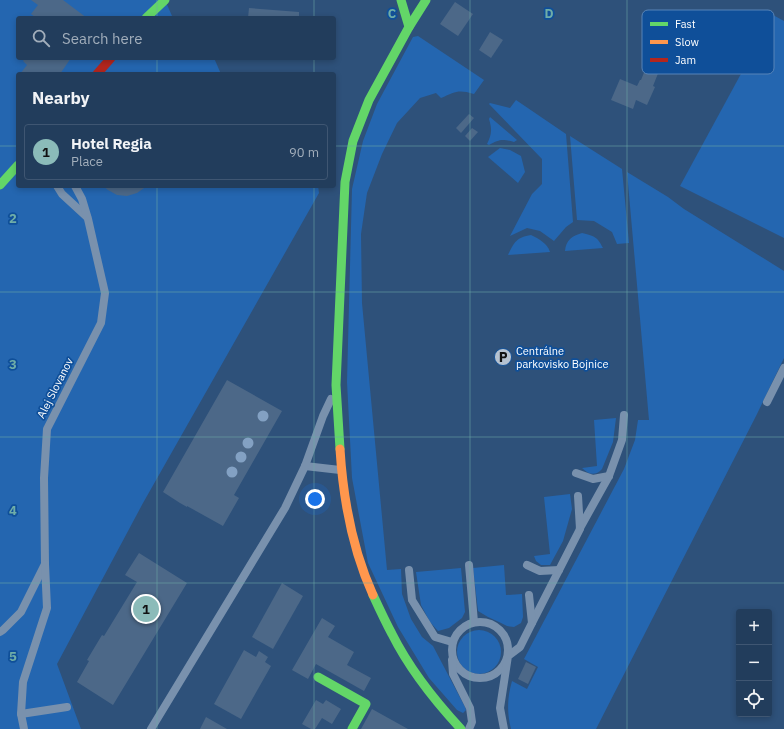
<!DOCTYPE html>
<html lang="en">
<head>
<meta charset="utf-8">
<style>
	body { margin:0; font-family:"IBM Plex Sans",sans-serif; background:#2a4462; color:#f1f3f6 }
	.controls { position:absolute; right:12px; bottom:12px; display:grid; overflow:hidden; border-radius:4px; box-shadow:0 2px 6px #0003 }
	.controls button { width:36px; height:36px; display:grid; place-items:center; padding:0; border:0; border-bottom:1px solid #3f5672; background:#223d5c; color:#f1f3f6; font:20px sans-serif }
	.you { position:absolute; left:315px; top:499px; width:14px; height:14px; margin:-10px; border:3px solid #fff; border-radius:50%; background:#1a73e8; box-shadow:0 0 0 6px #1a73e833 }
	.badge { display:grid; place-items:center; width:26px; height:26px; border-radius:50%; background:#8bbbb9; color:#111; font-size:13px; font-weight:700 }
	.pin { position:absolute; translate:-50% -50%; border:2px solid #fff; box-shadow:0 1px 4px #0006 }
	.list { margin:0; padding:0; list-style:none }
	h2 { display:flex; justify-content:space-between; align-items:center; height:52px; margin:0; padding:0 16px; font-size:17px }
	h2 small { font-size:13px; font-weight:400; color:#a2aebb }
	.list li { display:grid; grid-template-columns:26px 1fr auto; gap:12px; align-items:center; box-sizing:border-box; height:56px; margin:0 8px 8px; padding:0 8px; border:1px solid #3f5672; border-radius:4px }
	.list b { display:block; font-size:15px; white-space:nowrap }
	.list p { margin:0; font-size:13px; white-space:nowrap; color:#a2aebb }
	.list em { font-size:13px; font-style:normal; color:#a2aebb }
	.icon { flex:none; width:22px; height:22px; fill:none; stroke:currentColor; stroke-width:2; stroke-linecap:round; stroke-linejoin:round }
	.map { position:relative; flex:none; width:784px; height:729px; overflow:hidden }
	.search { position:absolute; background:#223d5c; box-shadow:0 2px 6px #0003; left:16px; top:16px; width:320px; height:44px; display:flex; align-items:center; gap:10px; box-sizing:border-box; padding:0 14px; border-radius:4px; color:#a2aebb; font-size:15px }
	.panel { position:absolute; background:#223d5c; box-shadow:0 2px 6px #0003; left:16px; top:72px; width:320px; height:116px; border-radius:4px }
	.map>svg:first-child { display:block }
	.green { fill:#2466b0 }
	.building { fill:#4c6888 }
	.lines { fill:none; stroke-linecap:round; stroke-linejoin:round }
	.lane { stroke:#7991ad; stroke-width:8 }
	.fast { stroke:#63d668; stroke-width:9 }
	.slow { stroke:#ff974d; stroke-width:9 }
	.jam { stroke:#b3261e; stroke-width:9 }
	.tree { fill:#83a1c3 }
	.grid { fill:none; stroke:#6fada8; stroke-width:1; stroke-opacity:0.55 }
	.labels { text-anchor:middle; stroke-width:3.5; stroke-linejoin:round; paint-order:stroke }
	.poi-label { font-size:11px; fill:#fff; stroke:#0f4f99; text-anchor:start }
	.street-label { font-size:11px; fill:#fff; stroke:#0f4f99 }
	.key { fill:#0f4f99; stroke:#5784b8; stroke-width:1 }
	.key-label { font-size:11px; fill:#fff }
	.grid-label { font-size:13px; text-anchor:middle; font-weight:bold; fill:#6fada8; stroke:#0f4f99; stroke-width:3.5; stroke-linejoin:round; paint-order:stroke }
</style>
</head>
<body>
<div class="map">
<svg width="784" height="729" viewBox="0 0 784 729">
	<rect width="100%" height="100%" fill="#2e517a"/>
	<!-- green -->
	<g class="green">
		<path d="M0 0H165L172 16 174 18H18V58H214L221 74H18V186H318L319 193 143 503 57 664 81 729H0Z"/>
		<path d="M773 15 784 21V238L680 186Z"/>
		<path d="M418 36 484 80 474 94C458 89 455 92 441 98L436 93 420 98 397 123 382 154 367 193 361 234 362 303 387 570 401 569 402 594 411 619 422 637 433 646 465 707 466 710 463 713 457 710 429 678 398 627 368 563 352 478 347 382 352 189 363 141 377 104 413 37Z"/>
		<path d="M516 100 566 134 573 222 566 227 554 241 540 231 527 228 510 236 532 194 542 184V159L489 104 490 103 510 108Z"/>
		<path d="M490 117 517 140 514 142C502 139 500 139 489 145L487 144C492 134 492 129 489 119Z"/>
		<path d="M570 136 622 169 629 243 617 244 612 232 594 221 577 220Z"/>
		<path d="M500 148 510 150 521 156 525 172 518 183 488 157Z"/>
		<path d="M627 172 668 197 684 209 784 271V358L756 416 596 729H511C507 713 507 698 512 681L527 689 538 667 524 659 624 469 635 440 638 420H649Z"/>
		<path d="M582 233C594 236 597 236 603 248L565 251C566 240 572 236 582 233Z"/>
		<path d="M531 235C539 239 547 243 550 252L508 255C514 242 517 237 531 235Z"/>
		<path d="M616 418 613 442 602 469C595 477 588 474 582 468L597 466 594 420Z"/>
		<path d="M570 494 572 509 563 541 550 565H541L536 561 534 556 550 554 544 497Z"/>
		<path d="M504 565 506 595 522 594 523 617 521 623 514 627 507 626 499 622 488 617 478 611 473 568Z"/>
		<path d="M461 568 465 612 462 618 449 628 438 631 430 622 421 605 416 572Z"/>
		<circle cx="479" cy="652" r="22"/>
	</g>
	<!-- building -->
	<g class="building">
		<path d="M31 0H63L87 18H34L35 17 31 14 38 5Z"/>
		<path d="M455 2 473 14 458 36 440 24Z"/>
		<path d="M249 8 299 12V18H248Z"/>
		<path d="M490 32 503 40 491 58 479 50Z"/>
		<path d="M25 58H71L60 74H20L27 65 23 61Z"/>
		<path d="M647 65 660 70 659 71 653 86 655 87 647 105 636 100 633 109 611 100 620 79 637 86 640 80H641Z"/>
		<path d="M469 114 474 118 461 133 456 128Z"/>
		<path d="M472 128 478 132 470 141 465 136Z"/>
		<path d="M103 186H147L137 193 127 196 117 195 108 190Z"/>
		<path d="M227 380 282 411 234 495 239 498 223 526 187 506V507L180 503 163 492Z"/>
		<path d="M139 553 187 583 113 705 77 682 89 661 87 660 102 635 104 636 137 582 125 575Z"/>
		<path d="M282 583 303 596 273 649 252 637Z"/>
		<path d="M322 618 335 626 328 637 354 652 347 665 371 678 364 691 316 664 308 679 292 670Z"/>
		<path d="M244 650 256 657 259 651 268 657 265 662 271 666 241 719 214 704Z"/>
		<path d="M526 662 536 667 528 684 518 679Z"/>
		<path d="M316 700 323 704 326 700 341 709 332 724 322 718 315 729H311L302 724Z"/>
		<path d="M372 709 408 729H361Z"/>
		<path d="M206 717 227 729H200Z"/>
	</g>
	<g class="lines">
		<!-- lane -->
		<g class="lane">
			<path d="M57 186 62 194 87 217"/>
			<path d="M767 402 784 368"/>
			<path d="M305 466 340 470"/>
			<path d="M576 473 593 479 609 476"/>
			<path d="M580 528 609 476 622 440 624 415"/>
			<path d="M469 565 474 622"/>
			<path d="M527 565 540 571 559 570"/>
			<path d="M409 570 412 600 435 637 452 642"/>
			<circle cx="480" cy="650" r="28"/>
			<path d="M532 623 580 529 578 496"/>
			<path d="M0 632 3 630 21 612 45 564 44 478 47 429 101 323 105 293 88 219 82 199 75 186"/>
			<path d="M452 660 453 674 470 708 472 722 469 729"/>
			<path d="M21 714 67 707"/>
			<path d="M24 729 21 714 23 682 47 608 45 564"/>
			<path d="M151 729 285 508 305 466 323 416 331 399"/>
			<path d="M504 729 500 708 508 656 520 647 532 623 529 595"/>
		</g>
		<!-- fast -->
		<g class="fast">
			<path d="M401 0 409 27"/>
			<path d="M146 18 165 0"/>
			<path d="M0 185 18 165"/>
			<path d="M340 449 336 385 345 182 353 141 369 100 409 27 426 0"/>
			<path d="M373 595C379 608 385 621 392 634 409 668 435 701 461 729"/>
			<path d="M318 677 366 704 352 729"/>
		</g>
		<!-- slow -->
		<path class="slow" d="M340 449C343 497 353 551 373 595"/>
		<!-- jam -->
		<path class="jam" d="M97 74 111 58"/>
	</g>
	<!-- trees -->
	<g class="tree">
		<circle cx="263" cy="416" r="5.5"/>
		<circle cx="248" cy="443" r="5.5"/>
		<circle cx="241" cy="457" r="5.5"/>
		<circle cx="232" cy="472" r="5.5"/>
	</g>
	<!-- grid -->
	<path class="grid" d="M157 0V18M314 0V18M470 0V729M627 0V729M157 58V74M314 58V74M0 146H18M334 146H784M157 186V729M314 186V729M0 292H784M0 437H784M0 583H784"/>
	<!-- icons -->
	<defs>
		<g id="parking-disc" transform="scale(0.9)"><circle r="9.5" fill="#b6c2d0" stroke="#0f4f99"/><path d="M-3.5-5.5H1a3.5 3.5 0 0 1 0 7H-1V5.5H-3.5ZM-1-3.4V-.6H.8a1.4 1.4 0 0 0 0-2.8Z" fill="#111"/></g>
	</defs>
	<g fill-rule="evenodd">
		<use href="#parking-disc" x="503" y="357"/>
	</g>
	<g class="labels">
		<!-- poi labels -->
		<g class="poi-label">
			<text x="516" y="355">Centrálne<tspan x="516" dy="13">parkovisko Bojnice</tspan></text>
		</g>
		<!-- street labels -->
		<g class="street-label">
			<text transform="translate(55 388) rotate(-63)" y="4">Alej Slovanov</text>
		</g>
	</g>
	<!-- legend -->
	<rect x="642" y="10" width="132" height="64" rx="6" class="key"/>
	<rect x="650" y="22" width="18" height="4" fill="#63d668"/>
	<rect x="650" y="40" width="18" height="4" fill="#ff974d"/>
	<rect x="650" y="58" width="18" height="4" fill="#b3261e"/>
	<g class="key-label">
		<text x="675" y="28">Fast</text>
		<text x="675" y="46">Slow</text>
		<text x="675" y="64">Jam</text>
	</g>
	<g class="grid-label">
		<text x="392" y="18">C</text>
		<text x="549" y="18">D</text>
		<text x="13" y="223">2</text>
		<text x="13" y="369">3</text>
		<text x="13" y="515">4</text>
		<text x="13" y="661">5</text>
	</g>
</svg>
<div class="controls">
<button>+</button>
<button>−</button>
<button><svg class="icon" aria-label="locate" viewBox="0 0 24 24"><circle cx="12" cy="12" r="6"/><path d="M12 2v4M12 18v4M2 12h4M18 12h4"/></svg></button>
</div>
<div class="you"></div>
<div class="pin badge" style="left:146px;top:609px">1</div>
<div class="search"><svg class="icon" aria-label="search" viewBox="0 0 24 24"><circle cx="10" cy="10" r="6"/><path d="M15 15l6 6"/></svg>Search here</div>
<section class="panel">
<h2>Nearby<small></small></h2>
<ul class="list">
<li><span class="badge">1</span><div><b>Hotel Regia</b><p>Place</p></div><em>90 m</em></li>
</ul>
</section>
</div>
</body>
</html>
